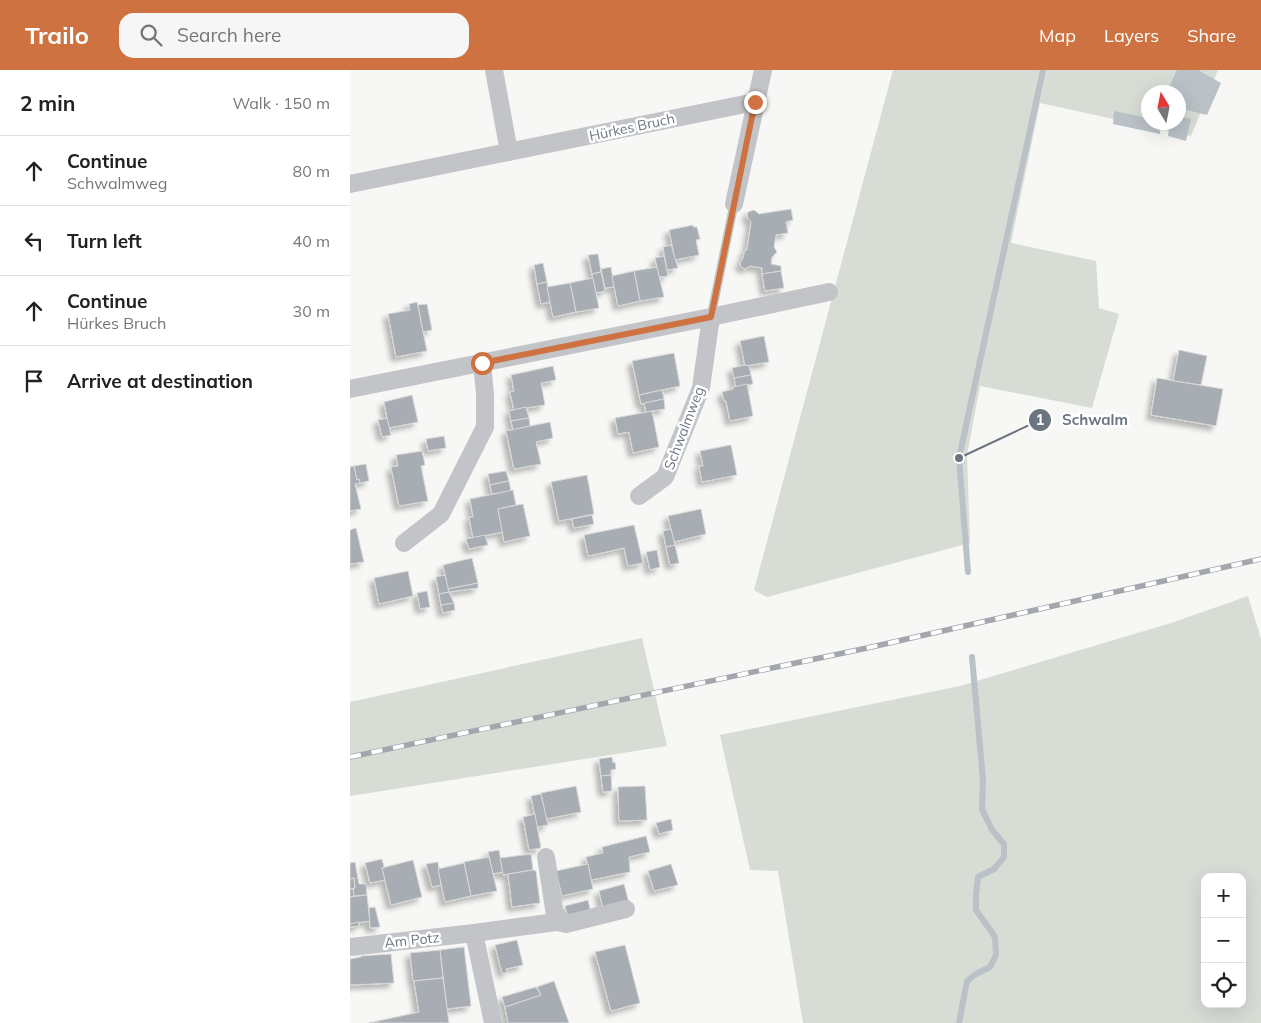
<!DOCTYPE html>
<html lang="en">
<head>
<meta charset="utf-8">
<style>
	body { margin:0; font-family:Mulish,sans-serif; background:#f6f6f6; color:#222 }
	.controls { position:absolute; right:15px; bottom:15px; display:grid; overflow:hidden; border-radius:10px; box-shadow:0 5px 20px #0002 }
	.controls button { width:45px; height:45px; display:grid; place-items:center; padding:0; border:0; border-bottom:1px solid #e0e0e0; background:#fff; color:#222; font:25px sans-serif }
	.compass { position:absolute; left:791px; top:15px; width:45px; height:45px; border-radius:50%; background:#fff; box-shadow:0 5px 20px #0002; rotate:350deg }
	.stop { position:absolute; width:15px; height:15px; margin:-11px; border:4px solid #cd7240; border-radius:50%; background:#fff }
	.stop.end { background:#cd7240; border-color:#fff; box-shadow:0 1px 5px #0008 }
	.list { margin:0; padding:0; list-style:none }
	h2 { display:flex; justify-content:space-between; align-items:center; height:65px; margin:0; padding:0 20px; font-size:21px }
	h2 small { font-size:16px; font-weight:400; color:#767676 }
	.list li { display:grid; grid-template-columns:32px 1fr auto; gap:15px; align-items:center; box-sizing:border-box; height:70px; padding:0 20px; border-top:1px solid #e0e0e0 }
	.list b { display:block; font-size:19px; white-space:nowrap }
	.list p { margin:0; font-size:16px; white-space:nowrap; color:#767676 }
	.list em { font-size:16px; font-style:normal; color:#767676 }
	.icon { flex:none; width:28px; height:28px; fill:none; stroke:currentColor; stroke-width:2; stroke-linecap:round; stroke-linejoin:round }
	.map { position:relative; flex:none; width:911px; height:953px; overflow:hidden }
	header { display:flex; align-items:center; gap:30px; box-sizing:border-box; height:70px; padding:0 25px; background:#cd7240; color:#fff }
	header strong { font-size:24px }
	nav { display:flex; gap:28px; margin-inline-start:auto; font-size:18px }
	.search { width:350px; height:45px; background:#f6f6f6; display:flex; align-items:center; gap:12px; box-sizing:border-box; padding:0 18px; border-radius:15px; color:#767676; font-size:19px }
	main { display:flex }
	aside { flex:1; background:#fff }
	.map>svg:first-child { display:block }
	.green { fill:#d7dcd5; fill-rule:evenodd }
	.water { fill:#bac1c7 }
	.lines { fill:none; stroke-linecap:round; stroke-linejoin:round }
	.stream { stroke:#bac1c7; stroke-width:6 }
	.building { fill:#a7adb3; stroke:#d9d9d8; filter:url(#shadow) }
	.service { stroke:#c2c4c8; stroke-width:9 }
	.minor { stroke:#c2c4c8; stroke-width:18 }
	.rail-casing { stroke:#a3a7ad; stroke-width:5.5 }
	.rail { stroke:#fff; stroke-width:4; stroke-dasharray:11; stroke-linecap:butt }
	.route { stroke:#cd7240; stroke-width:6 }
	.labels { text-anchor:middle; stroke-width:5; stroke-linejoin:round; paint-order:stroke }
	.street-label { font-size:14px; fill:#6b7582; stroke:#fff }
	.leader { fill:none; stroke:#6b7582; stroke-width:2 }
	.callout-dot { fill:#6b7582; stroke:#fff; stroke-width:2 }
	.mark-label { font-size:15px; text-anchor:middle; font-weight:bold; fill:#fff }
	.callout-label { font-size:15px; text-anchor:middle; font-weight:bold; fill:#6b7582; stroke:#fff; stroke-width:5; stroke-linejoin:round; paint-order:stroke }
</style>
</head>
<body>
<header>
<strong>Trailo</strong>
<div class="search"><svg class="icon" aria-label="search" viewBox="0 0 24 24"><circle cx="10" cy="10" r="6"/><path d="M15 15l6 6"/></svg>Search here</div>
<nav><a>Map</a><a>Layers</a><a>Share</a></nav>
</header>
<main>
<aside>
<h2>2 min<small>Walk · 150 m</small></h2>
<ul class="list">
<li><svg class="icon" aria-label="ahead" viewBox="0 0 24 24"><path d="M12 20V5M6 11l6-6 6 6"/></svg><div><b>Continue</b><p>Schwalmweg</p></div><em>80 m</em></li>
<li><svg class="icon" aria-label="left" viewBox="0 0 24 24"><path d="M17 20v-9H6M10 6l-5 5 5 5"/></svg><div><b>Turn left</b></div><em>40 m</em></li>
<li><svg class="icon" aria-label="ahead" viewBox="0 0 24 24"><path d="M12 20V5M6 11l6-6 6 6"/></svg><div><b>Continue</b><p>Hürkes Bruch</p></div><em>30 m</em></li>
<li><svg class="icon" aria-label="arrive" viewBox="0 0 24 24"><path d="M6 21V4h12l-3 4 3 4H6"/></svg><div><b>Arrive at destination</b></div></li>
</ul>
</aside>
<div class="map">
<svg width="911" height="953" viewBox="0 0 911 953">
	<defs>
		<filter id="shadow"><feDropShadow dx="-4.5" dy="4.5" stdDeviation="2.5" flood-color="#0004"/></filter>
	</defs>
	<rect width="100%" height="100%" fill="#f7f7f5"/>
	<!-- green -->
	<g class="green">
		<path d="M543 0H868L841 66 690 33 661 173 746 191 749 238 769 244 742 338 630 316 617 385 620 473 417 527 404 520ZM798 22H828V52H798Z"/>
		<path d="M898 526 911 569V953H453L428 801 400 800 370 665 610 616 821 553ZM855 807H892V934H855Z"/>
		<path d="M292 568 317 676 0 726V632Z"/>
	</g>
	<!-- water -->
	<g class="water">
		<path d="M827 0H848L871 13 857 45 829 38 828 22H817Z"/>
		<path d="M764 41 798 48V52L811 53 810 64 763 54Z"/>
		<path d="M829 46 841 49 836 71 818 66 820 53 828 52Z"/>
	</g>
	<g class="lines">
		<!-- stream -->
		<g class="stream">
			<path d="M618 502 609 388 693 0"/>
			<path d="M609 953 617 911 626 904 640 897 646 885 645 867 626 840V825L628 807 644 799 654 787V774L642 760 632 739 633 710 622 587"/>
		</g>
	</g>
	<!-- building -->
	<g class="building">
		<path d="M441 139 443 150 436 152 438 163 426 165 424 177 427 182 422 187 421 194 431 196V201L412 204V198L400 196 395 199 391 197 390 193 393 188 395 180H397L401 152 397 147 398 142 404 140 409 144Z"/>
		<path d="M343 155V157H347L350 169 346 170 349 185 325 190 319 160Z"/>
		<path d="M321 175 328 198 317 200 313 177Z"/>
		<path d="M248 184 251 202 242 204 238 185Z"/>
		<path d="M314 186 318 206 309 207 305 188Z"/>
		<path d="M193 193 197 212 187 214 184 195Z"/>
		<path d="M261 197 264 217 255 218 251 199Z"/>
		<path d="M307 197 314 227 290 231 284 201Z"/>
		<path d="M284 201 290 231 268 236 262 206Z"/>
		<path d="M431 201 434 218 415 221 412 204Z"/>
		<path d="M251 202 255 221 246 223 242 204Z"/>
		<path d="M243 208 249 238 226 242 220 213Z"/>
		<path d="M197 212 200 232 191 234 187 214Z"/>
		<path d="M220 213 226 242 203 247 197 217Z"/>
		<path d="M67 232 77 281 46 287 38 244 60 240 59 234Z"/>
		<path d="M77 234 82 260 73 262 68 235Z"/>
		<path d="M414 266 419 292 395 296 390 271Z"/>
		<path d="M829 280 857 286 851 315 823 311Z"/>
		<path d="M324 283 330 316 289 325 282 291Z"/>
		<path d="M395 295 399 296 401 305 384 308 382 298Z"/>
		<path d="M203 296 206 310 191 313 195 335 164 340 160 322 164 321 161 305Z"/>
		<path d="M401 305 403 314 386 317 384 308Z"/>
		<path d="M807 308 873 319 866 356 801 345Z"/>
		<path d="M397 314 403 346 380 351 376 331H374L372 322 383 319V317Z"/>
		<path d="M312 320 314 329 291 334 289 325Z"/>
		<path d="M62 325 68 352 39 358 34 332Z"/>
		<path d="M314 329 315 339 296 342 294 333Z"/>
		<path d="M176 337 179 348 161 351 159 341Z"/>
		<path d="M302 341 309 377 283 383 279 362 268 364 265 348Z"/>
		<path d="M37 348 41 365 32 367 28 350Z"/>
		<path d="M179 348 180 356 163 360 161 351Z"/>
		<path d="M200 352 203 368 186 372 191 394 164 399 156 361Z"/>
		<path d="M94 366 96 378 78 381 76 369Z"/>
		<path d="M381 375 387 405 352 412 349 396H353L350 381Z"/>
		<path d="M72 381 75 395 71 396 78 431 49 436 41 397 48 396 46 385Z"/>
		<path d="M16 394 19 411 10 413 9 409 7 410 4 396Z"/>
		<path d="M4 396 7 410 9 409 10 413 5 414 11 439 0 441V397Z"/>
		<path d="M156 401 159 411 140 415 138 404Z"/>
		<path d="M237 405 244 444 209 451 201 412Z"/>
		<path d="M159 411 161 421 142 424 140 415Z"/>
		<path d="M163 420 166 435 148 439 153 462 123 468 119 447H123L120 429Z"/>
		<path d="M173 434 180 466 154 472 148 439Z"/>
		<path d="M351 439 356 464 324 472 318 446Z"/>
		<path d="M242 445 244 454 224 458 222 449Z"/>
		<path d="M284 455 293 493 278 496 274 478 238 486 234 465Z"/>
		<path d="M6 458 14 492 0 494V460Z"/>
		<path d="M321 459 325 475 316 477 313 461Z"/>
		<path d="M135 465 138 475 119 479 116 469Z"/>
		<path d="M325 475 329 493 320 495 316 477Z"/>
		<path d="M307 480 310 497 300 500 296 482Z"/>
		<path d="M122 488 128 513 98 519 93 495Z"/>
		<path d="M58 501 63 526 29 534 24 508Z"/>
		<path d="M95 505 99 522 89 524 86 507Z"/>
		<path d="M128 513V518L99 522 98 519Z"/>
		<path d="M77 521 80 537 70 539 67 523Z"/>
		<path d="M99 522 104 533 91 535 89 524Z"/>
		<path d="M104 533 105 540 93 543 91 535Z"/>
		<path d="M262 687 263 693 265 692 266 699 261 700V705L251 706 249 689Z"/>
		<path d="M261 705 262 721 253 722 251 706Z"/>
		<path d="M226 716 231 742 196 749 191 723Z"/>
		<path d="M295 716 297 750 269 751 268 717Z"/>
		<path d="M191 724 198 755 187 757 181 726Z"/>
		<path d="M185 744 191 778 179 780 173 747Z"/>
		<path d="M321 749 323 760 309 764 306 753Z"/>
		<path d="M296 766 300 782 279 787 280 802 241 810 236 787 253 783 252 777Z"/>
		<path d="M149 780 153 802 143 804 138 782Z"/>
		<path d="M181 784 183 800 153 805 150 788Z"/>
		<path d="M139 787 147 821 121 826 114 792Z"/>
		<path d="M32 789 34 797 32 798 35 810 20 813 15 793Z"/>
		<path d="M63 790 72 827 41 835 32 798Z"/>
		<path d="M5 792 9 814H16L17 825 4 826 3 819 5 818 4 808 0 809V793Z"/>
		<path d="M88 792 91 815 82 817 76 794Z"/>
		<path d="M114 793 121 826 95 832 88 799Z"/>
		<path d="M238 794 243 819 212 826 206 801Z"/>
		<path d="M321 794 328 815 304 821 298 801Z"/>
		<path d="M183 800 186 801 190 833 162 837 158 804Z"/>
		<path d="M4 808 5 818 0 819V809Z"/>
		<path d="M274 814 279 833 253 839 249 821Z"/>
		<path d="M0 819H3L4 826 0 827Z"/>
		<path d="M17 825 20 851 0 854V827Z"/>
		<path d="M238 830 241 843 218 849 215 836Z"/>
		<path d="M25 837 30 857 20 858 19 838Z"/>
		<path d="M9 852V856L0 857V854Z"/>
		<path d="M167 870 173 895 156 899 157 903H152L145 875Z"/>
		<path d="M275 875 290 933 261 941 245 882Z"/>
		<path d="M114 877 121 936 97 939 90 880Z"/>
		<path d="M90 880 93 908 63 911 60 883Z"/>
		<path d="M41 884 44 913 0 915V889L11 887V886Z"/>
		<path d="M93 908 99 953H19L69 942 64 911Z"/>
		<path d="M204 911 219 953H158L155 937 191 925 187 917Z"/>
		<path d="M186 917 191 925 155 937 152 927Z"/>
	</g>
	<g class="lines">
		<!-- service -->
		<path class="service" d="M361 247 384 134"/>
		<!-- minor -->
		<g class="minor">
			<path d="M144 0 159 82"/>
			<path d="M0 114 405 32"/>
			<path d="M384 134 413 0"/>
			<path d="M0 319 361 247 479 222"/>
			<path d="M289 426 315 407 351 318 361 247"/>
			<path d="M54 473 91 444 135 357V324L132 293"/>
			<path d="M196 787 206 852"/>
			<path d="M124 863 143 953"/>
			<path d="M0 877 124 863 206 852 216 854 276 839"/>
		</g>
		<!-- rail casing -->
		<g class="rail-casing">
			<path id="rail" d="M0 687 517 578 911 489"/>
		</g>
		<!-- rail -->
		<use href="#rail" class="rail"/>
	</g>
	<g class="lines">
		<!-- route -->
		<path class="route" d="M132 293 361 247 405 32"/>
	</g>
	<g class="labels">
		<!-- street labels -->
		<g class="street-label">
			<text transform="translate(282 57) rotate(-12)" y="5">Hürkes Bruch</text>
			<text transform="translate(334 358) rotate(-69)" y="5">Schwalmweg</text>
			<text transform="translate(62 870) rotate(-6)" y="5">Am Potz</text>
		</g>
	</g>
	<!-- callouts -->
	<path class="leader" d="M609 388L690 350"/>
	<g class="callout-dot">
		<circle cx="609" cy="388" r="5"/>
		<circle cx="690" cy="350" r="12"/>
	</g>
	<g class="mark-label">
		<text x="690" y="355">1</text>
	</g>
	<g class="callout-label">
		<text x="745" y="355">Schwalm</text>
	</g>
</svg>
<div class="controls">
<button>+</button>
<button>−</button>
<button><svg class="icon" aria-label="locate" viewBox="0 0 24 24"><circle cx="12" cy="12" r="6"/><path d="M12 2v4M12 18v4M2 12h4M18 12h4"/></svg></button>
</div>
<svg class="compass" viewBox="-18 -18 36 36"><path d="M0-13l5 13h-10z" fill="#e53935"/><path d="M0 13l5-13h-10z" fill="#767676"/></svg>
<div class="stop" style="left:132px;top:293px"></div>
<div class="stop end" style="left:405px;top:32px"></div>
</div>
</main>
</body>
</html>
